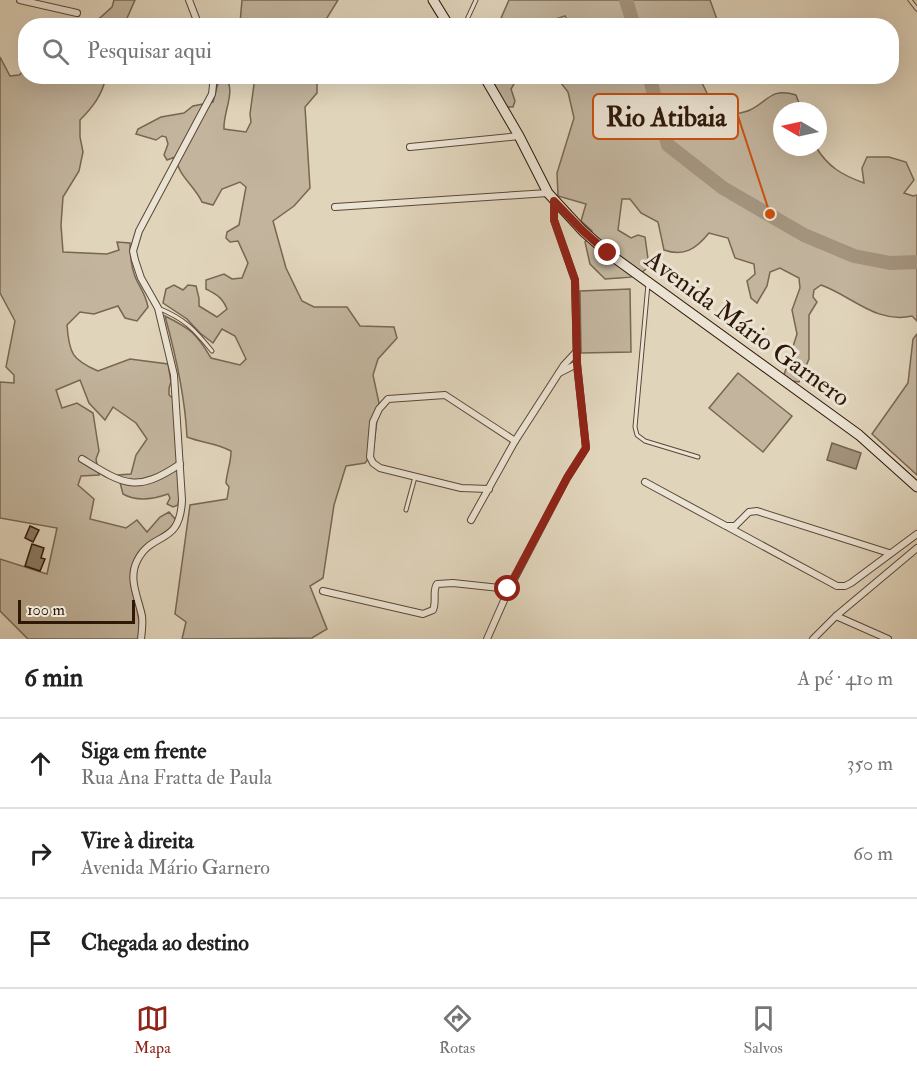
<!DOCTYPE html>
<html lang="pt">
<head>
<meta charset="utf-8">
<style>
	body { margin:0; font-family:"IM FELL Double Pica",serif; background:#f2f2f2; color:#222 }
	.compass { position:absolute; left:773px; top:102px; width:54px; height:54px; border-radius:50%; background:#fff; box-shadow:0 6px 24px #0002; rotate:279deg }
	.scale { position:absolute; left:18px; bottom:15px; width:117px; box-sizing:border-box; padding-left:6px; border:3px solid #2f1808; border-top:0; font-size:16px; line-height:21px; white-space:nowrap; color:#2f1808; -webkit-text-stroke:4px #ebe3d3; paint-order:stroke }
	.stop { position:absolute; width:18px; height:18px; margin:-14px; border:4px solid #8f2418; border-radius:50%; background:#fff }
	.stop.end { background:#8f2418; border-color:#fff; box-shadow:0 2px 6px #0008 }
	.list { margin:0; padding:0; list-style:none }
	h2 { display:flex; justify-content:space-between; align-items:center; height:78px; margin:0; padding:0 24px; font-size:26px }
	h2 small { font-size:20px; font-weight:400; color:#767676 }
	.list li { display:grid; grid-template-columns:39px 1fr auto; gap:18px; align-items:center; box-sizing:border-box; height:90px; padding:0 24px; border-top:2px solid #e0e0e0 }
	.list b { display:block; font-size:22px; white-space:nowrap }
	.list p { margin:0; font-size:20px; white-space:nowrap; color:#767676 }
	.list em { font-size:20px; font-style:normal; color:#767676 }
	.icon { flex:none; width:33px; height:33px; fill:none; stroke:currentColor; stroke-width:2; stroke-linecap:round; stroke-linejoin:round }
	.map { position:relative; flex:none; width:917px; height:639px; overflow:hidden }
	.search { position:absolute; background:#fff; box-shadow:0 6px 24px #0002; left:18px; right:18px; top:18px; height:66px; display:flex; align-items:center; gap:15px; box-sizing:border-box; padding:0 21px; border-radius:24px; color:#767676; font-size:22px }
	.sheet { height:348px; background:#fff }
	nav { display:flex; justify-content:space-around; align-items:center; box-sizing:border-box; height:84px; border-top:2px solid #e0e0e0; background:#fff; font-size:16px; color:#767676 }
	nav a { display:grid; justify-items:center; gap:3px }
	nav .on { color:#8f2418 }
	.map>svg:first-child { display:block }
	.green { fill:#c2b49d; stroke:#786652; stroke-width:1.5 }
	.water { fill:#a4947e; stroke:#75624f; stroke-width:1.5 }
	.lines { fill:none; stroke-linecap:round; stroke-linejoin:round }
	.river { stroke:#a4947e; stroke-width:14 }
	.building { fill:#8b7a65; stroke:#2f1808; stroke-width:1.5 }
	.lane-casing { stroke:#5b4735; stroke-width:5 }
	.street-casing { stroke:#5b4735; stroke-width:8 }
	.secondary-casing { stroke:#2f1808; stroke-width:11 }
	.lane { stroke:#ebe3d3; stroke-width:3 }
	.street { stroke:#ebe3d3; stroke-width:6 }
	.secondary { stroke:#ebe3d3; stroke-width:9 }
	.route { stroke:#8f2418; stroke-width:8 }
	.labels { text-anchor:middle; stroke-width:6; stroke-linejoin:round; paint-order:stroke }
	.street-label { font-size:26px; fill:#2f1808; stroke:#ebe3d3 }
	.leader { fill:none; stroke:#cc4f0b; stroke-width:2 }
	.callout-dot { fill:#cc4f0b; stroke:#ebe3d3; stroke-width:2 }
	.callout { fill:#ebe3d3; stroke:#cc4f0b; stroke-width:2 }
	.callout-label { font-size:27px; text-anchor:middle; font-weight:bold; fill:#2f1808 }
</style>
</head>
<body>
<div class="map">
<svg width="917" height="639" viewBox="0 0 917 639">
	<rect width="100%" height="100%" fill="#e0d4bb"/>
	<filter id="stains"><feTurbulence type="fractalNoise" baseFrequency=".00333" numOctaves="4"/><feColorMatrix values="0 0 0 0 .2 0 0 0 0 .09 0 0 0 0 .02 0 0 0 .5 -.17"/></filter>
	<radialGradient id="worn" r=".72"><stop offset=".6" stop-color="#630" stop-opacity="0"/><stop offset="1" stop-color="#630" stop-opacity=".3"/></radialGradient>
	<!-- green -->
	<g class="green">
		<path d="M114 0H135L124 25H92L112 7Z"/>
		<path d="M242 0H338L322 26 242 25 240 23Z"/>
		<path d="M509 0H710L719 25H570L565 16 549 21 547 25H498Z"/>
		<path d="M0 57 10 76 19 75 25 70 26 76 106 77C102 95 93 107 80 120V137L83 152 79 171 63 197 61 225 63 252 107 254 119 250 117 242 130 243C130 256 131 269 137 281 142 290 146 296 148 307L137 321 125 318 118 306 94 314 80 312 67 325C69 353 72 360 98 371L130 359 168 364 171 382 169 388V395L174 399 180 491 178 505 173 507 167 504 170 498 168 494C154 499 137 502 123 494L118 475 131 474 136 455 147 439 136 423 113 407 105 420 89 403 80 380 56 390 62 408 77 403 93 413 99 451 96 459 99 475 81 476 78 485 94 499 90 519 126 528 137 520 147 532 160 517 169 512 176 520C169 537 143 540 136 557 124 584 143 610 139 639H28L0 611V559L47 574 57 528 0 518V382L14 383V375L6 367 15 321 0 293Z"/>
		<path d="M220 76 226 78C236 92 223 112 224 129L246 132 251 122 250 114 255 77H317V93L305 107 310 188 294 206 273 221 286 268 302 301 314 307H347L360 326 394 327 397 338 378 359 373 375 379 403 373 453 365 463 346 466 334 505 323 578 310 586 327 629 312 638 182 639 186 622 175 614 190 505 227 499 229 487 226 483C227 471 231 463 231 451 217 443 202 443 187 437 185 396 176 356 165 316 191 329 196 333 211 358L240 365 246 359 235 336 222 329 213 343 200 333 187 319 163 303 166 289 174 285 183 290 188 285 196 286 199 298V306L217 317 227 309C222 297 217 295 206 289V280L224 274 232 279 242 278 248 263 238 241 230 242 226 238 227 232 239 225 246 187 240 182 222 189 213 205 202 202C194 185 179 177 175 157L167 160 164 155 168 144 166 137 162 136 156 140 136 134 138 129 161 117 184 113 193 106 213 102Z"/>
		<path d="M491 77H518L511 89 515 101 513 107H505Z"/>
		<path d="M560 77H699L708 95 735 114C740 113 746 112 750 110 768 102 770 87 796 95L799 103 809 105 814 109 812 111H782V147H816C828 167 842 175 864 183L862 168 867 157H889L906 162 914 180 904 193 913 196 917 195V321L912 316C876 324 852 296 821 285L814 290 813 297 817 302 809 315V359L799 382 792 381 784 375 797 334 792 310 800 288 799 278 780 268 770 272 767 286 757 303 751 298 747 281 755 274 754 264 735 258 728 238 709 233C696 249 684 257 664 250L658 222 641 213 630 199H622L618 230 631 238 638 235 645 237 649 266C634 282 625 276 605 279L590 264 585 242 592 231 581 221 586 204 558 196 557 173 574 118 568 92 561 83Z"/>
		<path d="M630 289 631 352 581 353 580 291Z"/>
		<path d="M917 334V475L872 434 908 383 913 339Z"/>
		<path d="M738 373 792 416 763 452 709 408Z"/>
	</g>
	<!-- water -->
	<path class="water" d="M832 443 861 453 856 469 827 460Z"/>
	<g class="lines">
		<!-- river -->
		<g class="river">
			<path d="M626 0 634 26"/>
			<path d="M649 76 668 145 723 188 804 235 854 256 890 263 917 262"/>
		</g>
	</g>
	<!-- building -->
	<g class="building">
		<path d="M30 526 39 530 33 542 25 538Z"/>
		<path d="M32 544 44 548 41 558 45 559 40 571 25 566Z"/>
	</g>
	<g class="lines">
		<!-- lane casing -->
		<g class="lane-casing">
			<g id="lane">
				<path d="M910 0 917 9"/>
				<path d="M464 26 476 0"/>
				<path d="M648 284 635 427 637 435 645 441 698 457"/>
				<path d="M158 308C185 319 194 329 212 351"/>
				<path d="M406 510 415 477"/>
			</g>
		</g>
		<!-- street casing -->
		<g class="street-casing">
			<g id="street">
				<path d="M20 0 77 13"/>
				<path d="M189 0 199 26"/>
				<path d="M410 147 519 136"/>
				<path d="M335 207 548 193"/>
				<path d="M559 373 577 364"/>
				<path d="M82 459C123 484 136 494 180 464"/>
				<path d="M645 482 726 526H735L749 512 757 511 889 553"/>
				<path d="M489 489 461 488 380 468 373 463 370 457 373 422 379 409 388 399 445 395 515 441 564 365 577 351"/>
				<path d="M471 520 515 441"/>
				<path d="M728 527 837 586H845L851 583 917 534"/>
				<path d="M323 591 423 614 433 610C437 601 432 591 437 584L453 583 509 589"/>
				<path d="M836 616 888 639"/>
				<path d="M141 639C142 631 143 623 142 616 138 597 128 579 137 561 152 530 180 547 182 500L174 375 158 308 141 278 135 260 133 251 139 231 212 94 214 76"/>
				<path d="M487 639 509 589 567 478 586 448 577 364 575 280 554 220V201"/>
				<path d="M813 639 836 616 917 548"/>
			</g>
		</g>
		<!-- secondary casing -->
		<g class="secondary-casing">
			<g id="secondary">
				<path d="M433 0 449 26"/>
				<path d="M484 76 519 136 548 193 583 231 608 253 859 435 917 487"/>
			</g>
		</g>
		<!-- lane -->
		<use href="#lane" class="lane"/>
		<!-- street -->
		<use href="#street" class="street"/>
		<!-- secondary -->
		<use href="#secondary" class="secondary"/>
	</g>
	<g class="lines">
		<!-- route -->
		<path class="route" d="M508 589 567 478 586 448 577 364 575 280 554 220V201L583 231 608 253"/>
	</g>
	<g class="labels">
		<!-- street labels -->
		<g class="street-label">
			<text transform="translate(748 328) rotate(36)" y="9">Avenida Mário Garnero</text>
		</g>
	</g>
	<!-- callouts -->
	<path class="leader" d="M770 214L738 116"/>
	<circle class="callout-dot" cx="770" cy="214" r="6"/>
	<rect class="callout" x="593" y="94" width="145" height="45" rx="6"/>
	<g class="callout-label">
		<text x="666" y="126">Rio Atibaia</text>
	</g>
	<rect width="100%" height="100%" filter="url(#stains)"/>
	<rect width="100%" height="100%" fill="url(#worn)"/>
</svg>
<svg class="compass" viewBox="-18 -18 36 36"><path d="M0-13l5 13h-10z" fill="#e53935"/><path d="M0 13l5-13h-10z" fill="#767676"/></svg>
<div class="scale">100 m</div>
<div class="stop" style="left:508px;top:589px"></div>
<div class="stop end" style="left:608px;top:253px"></div>
<div class="search"><svg class="icon" aria-label="search" viewBox="0 0 24 24"><circle cx="10" cy="10" r="6"/><path d="M15 15l6 6"/></svg>Pesquisar aqui</div>
</div>
<section class="sheet">
<h2>6 min<small>A pé · 410 m</small></h2>
<ul class="list">
<li><svg class="icon" aria-label="ahead" viewBox="0 0 24 24"><path d="M12 20V5M6 11l6-6 6 6"/></svg><div><b>Siga em frente</b><p>Rua Ana Fratta de Paula</p></div><em>350 m</em></li>
<li><svg class="icon" aria-label="right" viewBox="0 0 24 24"><path d="M7 20v-9h11M14 6l5 5-5 5"/></svg><div><b>Vire à direita</b><p>Avenida Mário Garnero</p></div><em>60 m</em></li>
<li><svg class="icon" aria-label="arrive" viewBox="0 0 24 24"><path d="M6 21V4h12l-3 4 3 4H6"/></svg><div><b>Chegada ao destino</b></div></li>
</ul>
</section>
<nav>
<a class="on"><svg class="icon" aria-label="map" viewBox="0 0 24 24"><path d="M3 6l6-2 6 2 6-2v14l-6 2-6-2-6 2zM9 4v14M15 6v14"/></svg>Mapa</a>
<a><svg class="icon" aria-label="directions" viewBox="0 0 24 24"><path d="M12 3l9 9-9 9-9-9zM9 14v-3h6M13 9l2 2-2 2"/></svg>Rotas</a>
<a><svg class="icon" aria-label="saved" viewBox="0 0 24 24"><path d="M7 4h10v16l-5-4-5 4z"/></svg>Salvos</a>
</nav>
</body>
</html>
